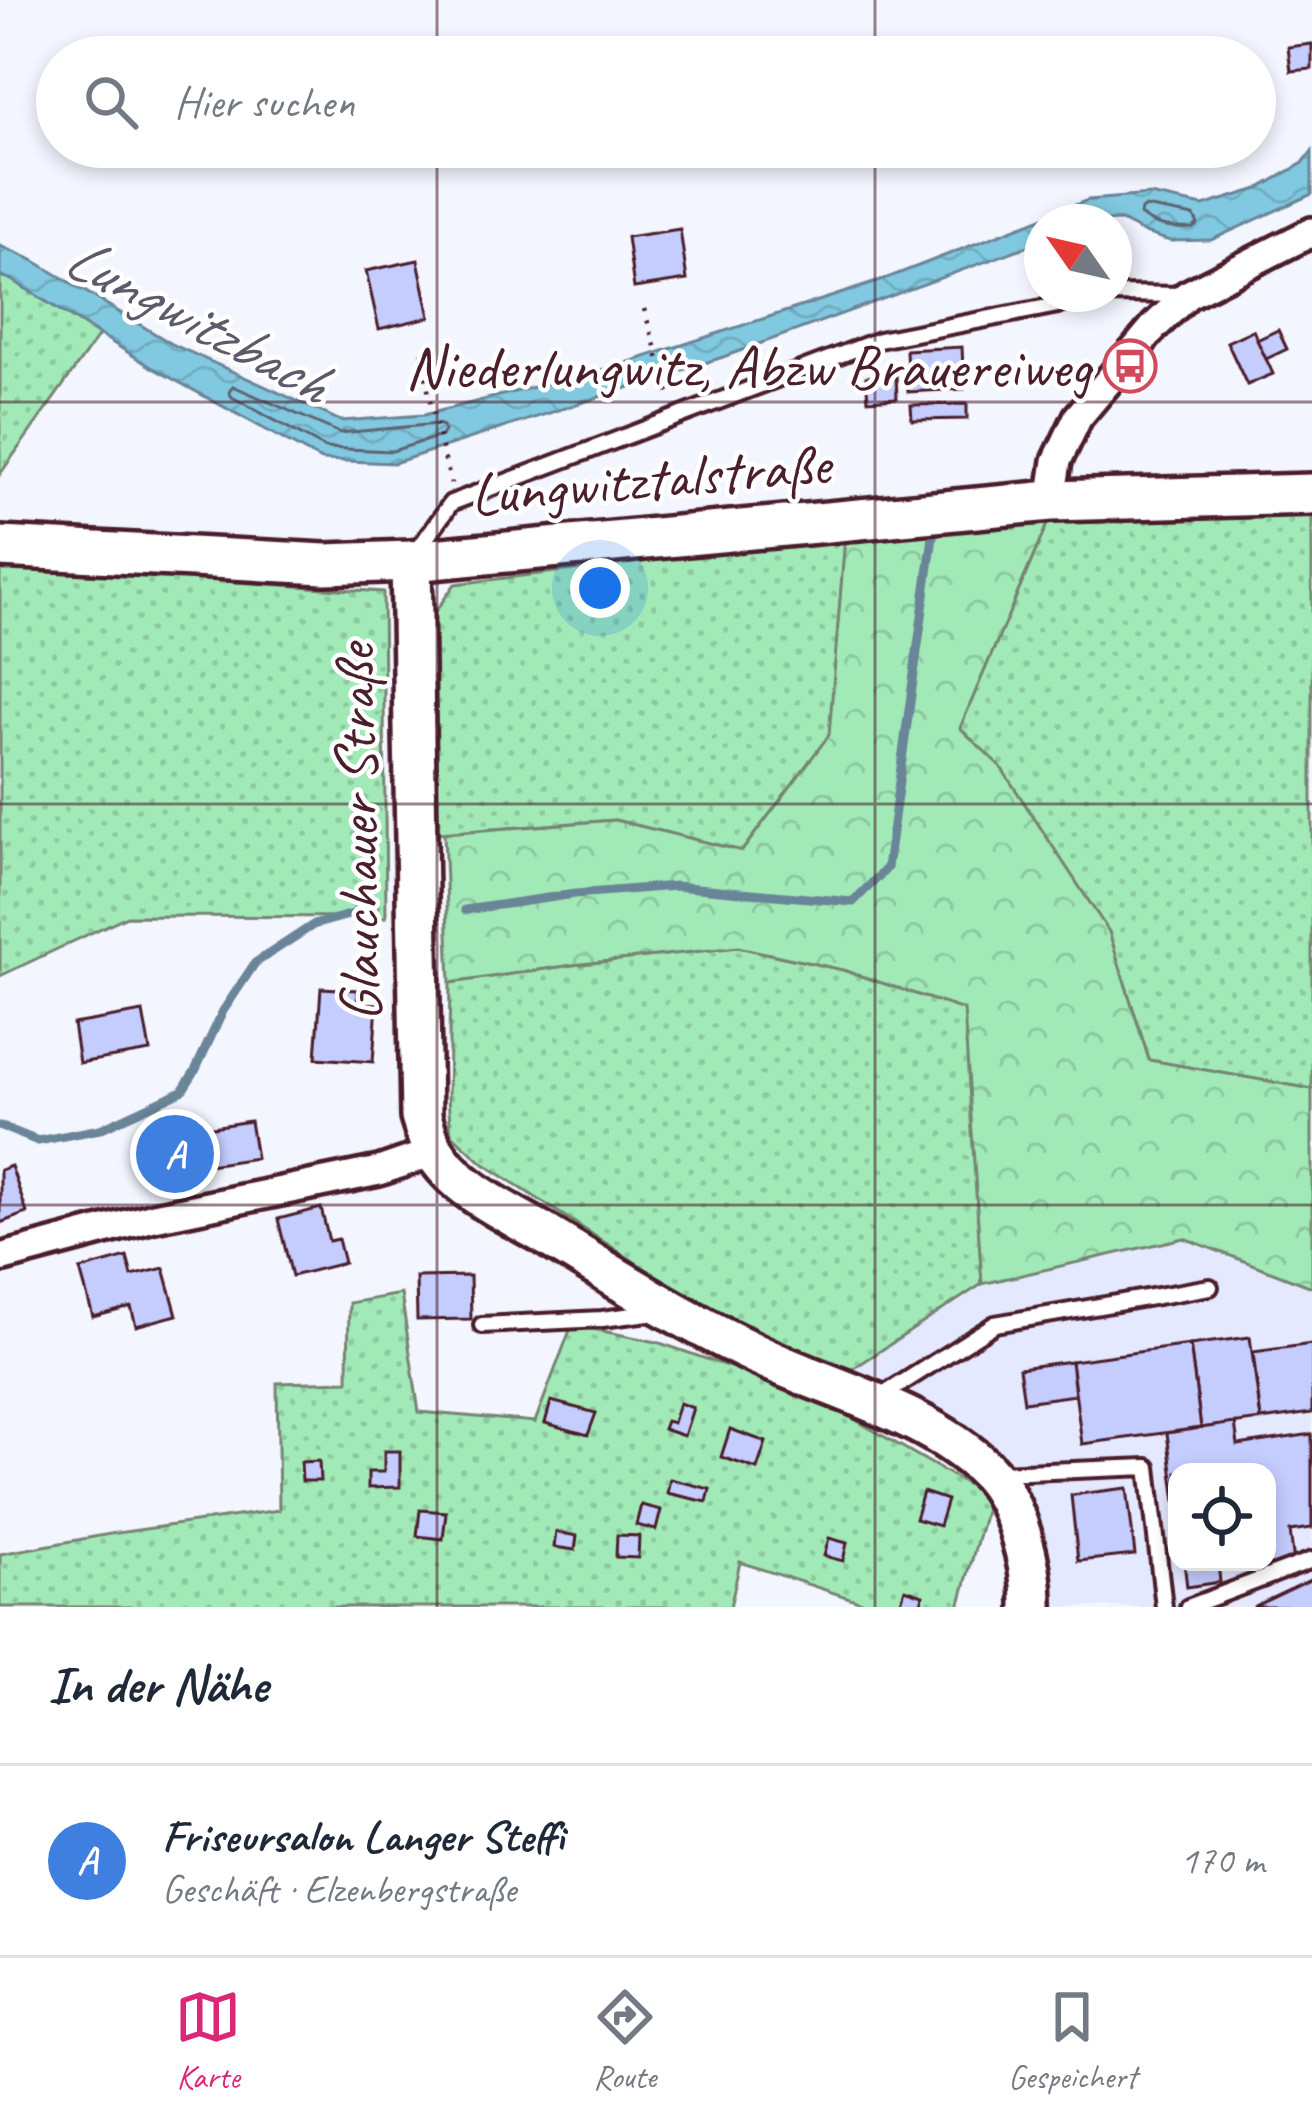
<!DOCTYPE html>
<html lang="de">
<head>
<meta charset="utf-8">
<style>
	body { margin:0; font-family:Caveat,sans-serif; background:#f2f2f3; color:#1f2937 }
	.controls { position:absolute; right:36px; bottom:36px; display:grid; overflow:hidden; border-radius:24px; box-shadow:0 6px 18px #0003 }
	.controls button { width:108px; height:108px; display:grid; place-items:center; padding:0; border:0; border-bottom:3px solid #e0e1e3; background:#fff; color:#1f2937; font:60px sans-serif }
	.compass { position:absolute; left:1024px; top:204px; width:108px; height:108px; border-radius:50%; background:#fff; box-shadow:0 6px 18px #0003; rotate:304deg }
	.you { position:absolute; left:600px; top:588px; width:42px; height:42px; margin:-30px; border:9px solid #fff; border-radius:50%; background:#1a73e8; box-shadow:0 0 0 18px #1a73e833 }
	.badge { display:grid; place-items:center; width:78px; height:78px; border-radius:50%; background:#db2777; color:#fff; font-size:39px; font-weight:700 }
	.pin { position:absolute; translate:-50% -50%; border:6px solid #fff; box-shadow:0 3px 12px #0006 }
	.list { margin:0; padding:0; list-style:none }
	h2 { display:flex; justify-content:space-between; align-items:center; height:156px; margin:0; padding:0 48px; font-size:51px }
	h2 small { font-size:39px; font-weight:400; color:#747a83 }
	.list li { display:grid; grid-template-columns:78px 1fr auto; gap:36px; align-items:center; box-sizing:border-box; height:192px; padding:0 48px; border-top:3px solid #e0e1e3 }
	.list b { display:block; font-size:45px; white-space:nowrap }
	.list p { margin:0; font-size:39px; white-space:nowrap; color:#747a83 }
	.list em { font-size:39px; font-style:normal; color:#747a83 }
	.icon { flex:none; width:66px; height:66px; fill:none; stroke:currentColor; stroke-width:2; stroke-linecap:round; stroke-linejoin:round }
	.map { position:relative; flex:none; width:1312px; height:1607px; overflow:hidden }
	.search { position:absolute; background:#fff; box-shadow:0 6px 18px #0003; left:36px; right:36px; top:36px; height:132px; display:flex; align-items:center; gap:30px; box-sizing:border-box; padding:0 42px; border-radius:66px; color:#747a83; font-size:45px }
	.sheet { height:348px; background:#fff }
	nav { display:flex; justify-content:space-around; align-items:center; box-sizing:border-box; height:168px; border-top:3px solid #e0e1e3; background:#fff; font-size:33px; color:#747a83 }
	nav a { display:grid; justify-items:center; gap:6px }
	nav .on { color:#db2777 }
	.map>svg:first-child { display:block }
	.built { fill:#e5e9ff; fill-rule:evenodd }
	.green { fill:url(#green-dots); stroke:#768472; stroke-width:3 }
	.forest { fill:url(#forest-crowns); stroke:#768472; stroke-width:3 }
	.water { fill:url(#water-waves); stroke:#6a8598; stroke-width:3 }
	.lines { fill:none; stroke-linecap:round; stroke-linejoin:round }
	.shore { stroke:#606373; stroke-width:3 }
	.stream { stroke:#6a8598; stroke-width:9 }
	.building { fill:#c5ccfe; stroke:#4a1f2b; stroke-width:3 }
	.lane-casing { stroke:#4a1f2b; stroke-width:22 }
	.street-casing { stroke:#4a1f2b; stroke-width:36 }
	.secondary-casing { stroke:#4a1f2b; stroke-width:48 }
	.path { stroke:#4a1f2b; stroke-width:4.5; stroke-dasharray:3 9; stroke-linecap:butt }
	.lane { stroke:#fff; stroke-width:14 }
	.street { stroke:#fff; stroke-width:27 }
	.secondary { stroke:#fff; stroke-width:39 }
	.grid { fill:none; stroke:#4a1f2b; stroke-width:3; stroke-opacity:0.55 }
	.labels { text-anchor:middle; stroke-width:9; stroke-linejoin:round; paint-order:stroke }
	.poi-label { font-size:60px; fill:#4a1f2b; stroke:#fff; text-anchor:end }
	.street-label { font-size:60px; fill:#4a1f2b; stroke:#fff }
	.water-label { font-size:63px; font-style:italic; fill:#5d5a6a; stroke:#fff }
</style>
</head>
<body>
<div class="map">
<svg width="1312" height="1607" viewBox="0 0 1312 1607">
	<defs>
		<pattern id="green-dots" width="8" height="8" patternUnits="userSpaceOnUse" patternTransform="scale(3)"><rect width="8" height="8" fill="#a1eab8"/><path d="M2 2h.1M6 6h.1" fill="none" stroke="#8cc89e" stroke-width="1.8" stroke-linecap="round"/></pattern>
		<pattern id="forest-crowns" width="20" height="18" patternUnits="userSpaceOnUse" patternTransform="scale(3)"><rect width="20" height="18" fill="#a1eab8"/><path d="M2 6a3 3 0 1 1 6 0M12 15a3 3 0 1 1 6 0" fill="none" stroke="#8cc89e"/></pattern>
		<pattern id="water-waves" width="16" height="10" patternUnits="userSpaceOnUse" patternTransform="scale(3)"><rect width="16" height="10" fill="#80c9e0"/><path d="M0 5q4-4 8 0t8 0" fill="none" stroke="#70acc0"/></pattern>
	</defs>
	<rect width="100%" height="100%" fill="#f3f5ff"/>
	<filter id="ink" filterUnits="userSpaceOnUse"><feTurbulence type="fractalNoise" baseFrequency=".00833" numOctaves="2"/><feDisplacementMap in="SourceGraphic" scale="24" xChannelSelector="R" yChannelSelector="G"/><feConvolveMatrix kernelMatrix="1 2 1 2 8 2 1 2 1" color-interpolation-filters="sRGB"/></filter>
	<g filter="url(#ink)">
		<!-- built -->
		<path class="built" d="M1184 1238 1312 1287V1607H1032L991 1474 829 1384 982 1284ZM1177 1472H1267V1562H1177Z"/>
		<!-- green -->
		<g class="green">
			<path d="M0 276 10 279 99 335 0 474Z"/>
			<path d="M1258 515 1312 516V1089L1149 1060 1109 932 960 728 1048 522Z"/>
			<path d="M845 538 830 735 742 851 615 820 438 833 435 612 455 584Z"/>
			<path d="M0 566 383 592 386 917 127 916 0 976Z"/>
			<path d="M738 947 843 970 965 1010 982 1284 845 1374 698 1303 484 1164 451 1134 448 1099 450 983 572 965Z"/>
			<path d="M401 1294 419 1412 535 1422 572 1325 657 1342 814 1396 989 1497 959 1607H877L740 1562 730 1607H0V1554L110 1534 279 1510 277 1383 348 1381 349 1303Z"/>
		</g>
		<!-- forest -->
		<path class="forest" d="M1048 522 960 728 1000 766 1109 932 1149 1060 1312 1089V1287L1184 1238 982 1284 964 1010 843 970 738 947 572 965 450 983 444 833 615 820 742 851 829 735 845 538Z"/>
		<!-- water -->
		<path class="water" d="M1312 151V194L1211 240 1170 241 1145 233 1121 221 1042 222V241L723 357 394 463 321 460 153 368 10 279 0 276V246L33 260 172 344 341 421 424 415 620 365 877 282 1088 200 1150 195 1203 206 1258 189 1303 163Z"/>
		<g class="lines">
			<!-- shore -->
			<g class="shore">
				<path d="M1145 207 1194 216 1198 224 1193 228C1174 229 1155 228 1140 215L1141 210Z"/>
				<path d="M233 386 340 433 438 424 443 426 444 431 441 436 392 451 325 448 232 397 229 392Z"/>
			</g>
			<!-- stream -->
			<g class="stream">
				<path d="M465 910 575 894 675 886 853 902 887 868 933 537"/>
				<path d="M0 1126 38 1141 100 1129 182 1091 195 1071 223 1011 255 963 313 925 374 908"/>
			</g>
		</g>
		<!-- building -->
		<g class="building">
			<path d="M1312 44V69L1291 71 1288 47Z"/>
			<path d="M680 229 687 280 634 288 627 237Z"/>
			<path d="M418 260 430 317 379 329 366 271Z"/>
			<path d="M1253 330 1273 374 1247 385 1227 342Z"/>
			<path d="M1278 330 1287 349 1266 359 1257 340Z"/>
			<path d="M962 347 964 389 908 392 906 350Z"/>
			<path d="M896 375 897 398 868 400 866 377Z"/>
			<path d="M967 404V419L912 420 911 405Z"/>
			<path d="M321 988 358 990 357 1003 377 1004 373 1062 316 1058Z"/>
			<path d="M143 1012 150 1051 79 1063 73 1024Z"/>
			<path d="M250 1121 256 1158 188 1168 190 1183 170 1186 162 1135Z"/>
			<path d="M11 1166 27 1213 0 1223V1170Z"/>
			<path d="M321 1208 329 1241 338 1239 344 1263 292 1276 278 1219Z"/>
			<path d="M127 1257 132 1276 164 1268 177 1315 136 1326 131 1307 93 1317 80 1270Z"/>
			<path d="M470 1276 471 1319 417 1320 416 1277Z"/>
			<path d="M1250 1337 1261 1420 1201 1428 1190 1345Z"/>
			<path d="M1312 1344V1413L1261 1420 1253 1352Z"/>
			<path d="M1190 1345 1201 1428 1082 1444 1071 1361Z"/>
			<path d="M1071 1361 1075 1395 1024 1402 1019 1368Z"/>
			<path d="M551 1401 596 1413 588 1435 545 1423Z"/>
			<path d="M679 1403 693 1408 684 1436 663 1429 666 1421 673 1423Z"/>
			<path d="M1235 1423 1238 1445 1312 1434V1528L1290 1531 1294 1562 1256 1567 1255 1562H1267V1472H1177V1509L1167 1433Z"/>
			<path d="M730 1429 766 1442 757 1469 721 1457Z"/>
			<path d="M384 1451H400V1487L368 1488V1472H384Z"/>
			<path d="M319 1461 320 1481H302L301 1462Z"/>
			<path d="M670 1479 710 1489 707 1502 667 1493Z"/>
			<path d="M1127 1488 1135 1555 1078 1561 1071 1495Z"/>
			<path d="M923 1492 947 1500 939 1526 915 1519Z"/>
			<path d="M641 1505 661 1510 656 1530 636 1525Z"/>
			<path d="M420 1510 446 1512 443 1539 417 1536Z"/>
			<path d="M556 1532 577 1536 575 1550 554 1547Z"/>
			<path d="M617 1535 639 1536 638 1558 616 1557Z"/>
			<path d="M829 1538 847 1543 843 1561 824 1556Z"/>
			<path d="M1184 1562H1218L1220 1582 1187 1587Z"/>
			<path d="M1312 1579V1607H1253Z"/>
			<path d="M905 1589 923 1595 920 1607 900 1605Z"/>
		</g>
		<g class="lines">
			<!-- lane casing -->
			<g class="lane-casing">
				<g id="lane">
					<path d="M417 551 451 503 879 340 1114 294 1187 295"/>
					<path d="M482 1325 602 1319 656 1312"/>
					<path d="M880 1397 995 1324 1210 1287"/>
					<path d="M1000 1473 1148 1467 1164 1607"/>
					<path d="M1188 1607 1312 1560"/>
				</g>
			</g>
			<!-- street casing -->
			<g class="street-casing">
				<g id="street">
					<path d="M1051 501 1057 461 1078 417 1154 327 1187 295 1312 232"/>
					<path d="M0 1258 154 1217 379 1171 434 1152"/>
				</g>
			</g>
			<!-- secondary casing -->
			<g class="secondary-casing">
				<g id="secondary">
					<path d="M0 547 325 564 411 561 1051 501 1312 494"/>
					<path d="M411 561 421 1117C425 1128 428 1142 434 1151 458 1192 512 1214 551 1238 621 1281 692 1325 767 1359 839 1392 929 1414 987 1471 1016 1500 1033 1567 1032 1607"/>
				</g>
			</g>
			<!-- path -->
			<g class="path">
				<path d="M644 309 671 400"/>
				<path d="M422 353 430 401 451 484"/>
			</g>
			<!-- lane -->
			<use href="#lane" class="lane"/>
			<!-- street -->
			<use href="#street" class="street"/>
			<!-- secondary -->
			<use href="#secondary" class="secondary"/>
		</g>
	</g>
	<!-- grid -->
	<path class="grid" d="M437 0V57M875 0V57M437 147V1607M875 147V1607M0 402H1312M0 804H1312M0 1205H1312"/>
	<!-- icons -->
	<defs>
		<g id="bus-ring" transform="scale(2.7)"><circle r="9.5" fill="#fff" stroke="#d1495b" stroke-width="1.5"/><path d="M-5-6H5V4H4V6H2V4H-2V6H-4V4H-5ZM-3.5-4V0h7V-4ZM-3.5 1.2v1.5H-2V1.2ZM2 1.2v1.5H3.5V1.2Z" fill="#d1495b"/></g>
	</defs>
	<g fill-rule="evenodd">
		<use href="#bus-ring" x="1130" y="366"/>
	</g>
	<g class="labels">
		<!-- poi labels -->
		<g class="poi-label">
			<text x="1091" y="387">Niederlungwitz, Abzw Brauereiweg</text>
		</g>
		<!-- street labels -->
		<g class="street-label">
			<text transform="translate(650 478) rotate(-5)" y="21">Lungwitztalstraße</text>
			<text transform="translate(356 833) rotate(-91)" y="21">Glauchauer Straße</text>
		</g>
		<!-- water labels -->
		<g class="water-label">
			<text transform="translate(198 318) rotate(28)" y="22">Lungwitzbach</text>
		</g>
	</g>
</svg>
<div class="controls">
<button><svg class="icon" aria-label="locate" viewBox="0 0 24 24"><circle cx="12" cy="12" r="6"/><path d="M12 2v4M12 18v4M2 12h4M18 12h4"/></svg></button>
</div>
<svg class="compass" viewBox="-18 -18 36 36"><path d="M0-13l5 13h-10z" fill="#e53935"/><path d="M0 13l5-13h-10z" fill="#747a83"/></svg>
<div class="you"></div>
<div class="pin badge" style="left:175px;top:1154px;background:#3f7fe0">A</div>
<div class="search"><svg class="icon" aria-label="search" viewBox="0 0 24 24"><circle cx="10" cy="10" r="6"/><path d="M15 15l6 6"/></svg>Hier suchen</div>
</div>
<section class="sheet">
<h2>In der Nähe<small></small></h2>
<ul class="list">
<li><span class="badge" style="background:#3f7fe0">A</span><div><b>Friseursalon Langer Steffi</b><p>Geschäft · Elzenbergstraße</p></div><em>170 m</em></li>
</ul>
</section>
<nav>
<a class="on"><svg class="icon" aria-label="map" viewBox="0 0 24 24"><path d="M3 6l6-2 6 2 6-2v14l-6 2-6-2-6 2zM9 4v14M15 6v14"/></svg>Karte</a>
<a><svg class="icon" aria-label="directions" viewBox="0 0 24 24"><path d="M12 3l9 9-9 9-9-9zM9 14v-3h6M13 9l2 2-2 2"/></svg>Route</a>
<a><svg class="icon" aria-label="saved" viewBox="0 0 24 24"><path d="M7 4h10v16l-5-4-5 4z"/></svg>Gespeichert</a>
</nav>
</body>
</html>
